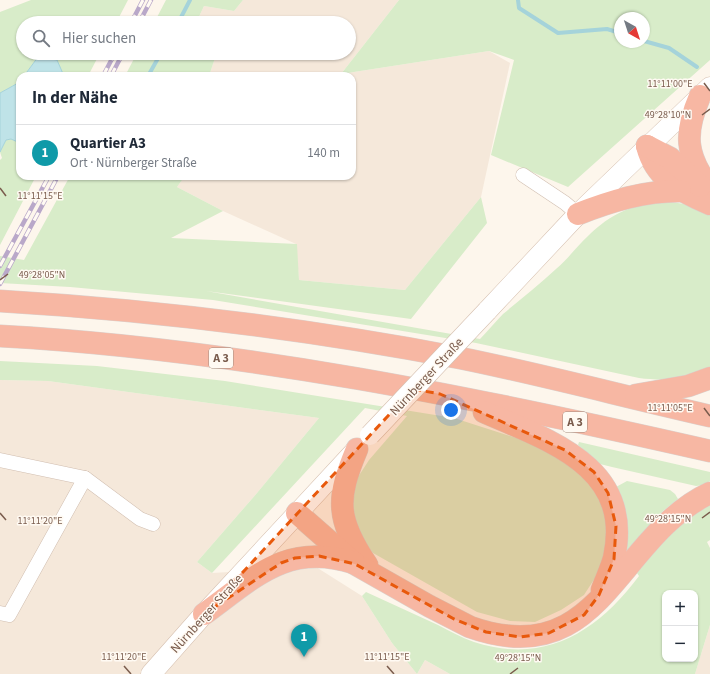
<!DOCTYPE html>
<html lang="de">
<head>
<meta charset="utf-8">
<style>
	body { margin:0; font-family:"Source Sans 3",sans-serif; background:#f2f2f3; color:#1f2937 }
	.controls { position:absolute; right:12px; bottom:12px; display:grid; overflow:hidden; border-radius:8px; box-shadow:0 1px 3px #0004 }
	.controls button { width:36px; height:36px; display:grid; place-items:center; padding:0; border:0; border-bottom:1px solid #e0e1e3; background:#fff; color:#1f2937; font:20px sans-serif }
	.compass { position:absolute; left:614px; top:12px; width:36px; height:36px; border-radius:50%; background:#fff; box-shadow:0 1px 3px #0004; rotate:141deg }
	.you { position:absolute; left:451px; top:410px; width:14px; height:14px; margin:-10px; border:3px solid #fff; border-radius:50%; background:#1a73e8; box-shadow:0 0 0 6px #1a73e833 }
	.badge { display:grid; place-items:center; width:26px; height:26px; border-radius:50%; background:#e76f51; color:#fff; font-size:13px; font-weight:700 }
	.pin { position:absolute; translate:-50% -33px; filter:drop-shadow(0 1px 2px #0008) }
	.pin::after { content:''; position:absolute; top:21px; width:14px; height:12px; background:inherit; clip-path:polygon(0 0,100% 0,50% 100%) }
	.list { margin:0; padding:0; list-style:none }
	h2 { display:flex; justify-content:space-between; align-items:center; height:52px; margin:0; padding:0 16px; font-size:17px }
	h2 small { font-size:13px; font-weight:400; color:#747a83 }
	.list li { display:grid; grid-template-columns:26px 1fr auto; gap:12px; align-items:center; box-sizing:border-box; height:56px; padding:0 16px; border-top:1px solid #e0e1e3 }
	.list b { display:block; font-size:15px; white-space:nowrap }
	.list p { margin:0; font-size:13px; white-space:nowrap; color:#747a83 }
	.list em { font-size:13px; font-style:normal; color:#747a83 }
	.icon { flex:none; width:22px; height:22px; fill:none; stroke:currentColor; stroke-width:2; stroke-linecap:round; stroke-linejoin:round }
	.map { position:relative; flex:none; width:710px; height:674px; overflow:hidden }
	.search { position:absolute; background:#fff; box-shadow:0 1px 3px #0004; left:16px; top:16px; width:340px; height:44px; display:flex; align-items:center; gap:10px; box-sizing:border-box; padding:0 14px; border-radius:22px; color:#747a83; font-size:15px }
	.panel { position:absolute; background:#fff; box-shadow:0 1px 3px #0004; left:16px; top:72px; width:340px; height:108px; border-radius:12px }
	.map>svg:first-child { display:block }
	.residential { fill:#f5e8da }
	.green { fill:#d8ecc9; fill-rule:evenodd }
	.water { fill:#bfe3e8; stroke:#a5d3da }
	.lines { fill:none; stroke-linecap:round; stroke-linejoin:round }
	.stream { stroke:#a5d3da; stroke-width:4 }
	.minor-casing { stroke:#d1beb0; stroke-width:15 }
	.secondary-casing { stroke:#d6c0b0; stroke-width:21 }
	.motorway-casing { stroke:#dad1cd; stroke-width:23 }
	.minor { stroke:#fff; stroke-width:14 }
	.secondary { stroke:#fff; stroke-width:20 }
	.motorway { stroke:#f7b7a3; stroke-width:22 }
	.rail-casing { stroke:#b9a8c9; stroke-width:4.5 }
	.rail { stroke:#fffaf3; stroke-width:3; stroke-dasharray:9; stroke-linecap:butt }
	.secondary-bridge-casing { stroke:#d6c0b0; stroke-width:21; stroke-linecap:butt }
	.secondary-bridge { stroke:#fff; stroke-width:20 }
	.marked { fill:#e8590c; fill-opacity:0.2; stroke:#e8590c; stroke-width:3; stroke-dasharray:8 5; stroke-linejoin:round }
	.ticks { fill:none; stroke:#7a5c4d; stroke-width:1.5 }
	.labels { text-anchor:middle; stroke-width:3; stroke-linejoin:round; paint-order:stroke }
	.shield { fill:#fffaf3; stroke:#a28b7f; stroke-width:1 }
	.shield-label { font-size:12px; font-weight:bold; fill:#7a5c4d }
	.street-label { font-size:13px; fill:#7a5c4d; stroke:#fffaf3 }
	.ticks-label { font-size:10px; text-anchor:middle; fill:#7a5c4d; stroke:#fffaf3; stroke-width:3; stroke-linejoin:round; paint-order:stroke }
</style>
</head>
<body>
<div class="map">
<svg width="710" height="674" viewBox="0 0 710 674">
	<rect width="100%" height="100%" fill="#fdf6ec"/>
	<!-- residential -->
	<g class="residential">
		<path d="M243 0H399L341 74 489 51 510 63 481 197 405 290 299 280 296 244 223 211 177 187 185 176H352V76H209L215 58 207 53H349V23H196L204 6 234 11Z"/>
		<path d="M0 380 48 381 319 418 257 493 197 562 212 573 316 567 362 596 392 643 417 674 425 660 450 674H0Z"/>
		<path d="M710 625V674H695Z"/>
	</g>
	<!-- green -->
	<g class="green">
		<path d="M31 0H128L116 23H23V53H100L88 76H64V74L38 57 24 76H20V82L0 93V12Z"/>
		<path d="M166 0H243L234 11 204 6 196 23H154Z"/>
		<path d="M399 0H710V60L568 187 491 155 514 60 489 51 341 74ZM620 18H644V42H620Z"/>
		<path d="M137 53H207L215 58 209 76H125Z"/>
		<path d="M11 139 20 143V176H36L0 245V160L2 158 0 152 6 140Z"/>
		<path d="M70 176H185L177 187 223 211 171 238 297 244 299 280 405 290 481 197 487 223 411 319 206 291 480 339C488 331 495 322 503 314 521 299 539 285 556 269 568 259 577 246 588 236 622 202 667 192 710 213V370C688 380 663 381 639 378L476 343 213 300 70 287 0 283V256L24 260Z"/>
		<path d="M0 361 97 366 225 381 454 418 526 441 549 451 592 482 605 511 607 540 603 558 595 578 584 595 561 610 535 622 510 621 477 612 373 553 360 537 350 505 358 477 369 460 407 416 365 408 212 573 197 562 257 493 319 418 48 381 0 380Z"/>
		<path d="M579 442 710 472V481L704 485 696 486 612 467 600 464 578 445Z"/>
		<path d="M627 481 670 490 675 494 678 499 663 511 625 556 627 536 625 512 616 487Z"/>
		<path d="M710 500V540L707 542 710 548V625L695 674H450L425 660 417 674 392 643 362 596 366 592C390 603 414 614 438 625 450 631 462 638 474 642 545 665 597 632 639 576L637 573 670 531ZM665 593H695V659H665Z"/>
	</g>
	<!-- water -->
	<g class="water">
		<path d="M38 57 57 60 64 76H24Z"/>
		<path d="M20 82V143L11 139 6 140 0 152V93Z"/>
	</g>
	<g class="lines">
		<!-- stream -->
		<g class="stream">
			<path d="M518 0 519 8 558 33 607 29 620 33"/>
			<path d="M178 23 190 0"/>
			<path d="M644 41 669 48 697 67"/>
			<path d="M148 76 161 53"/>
		</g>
		<!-- minor casing -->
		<g class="minor-casing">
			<g id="minor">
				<path d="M523 175 565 203 578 214"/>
				<path d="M0 460 85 478 140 519 153 524"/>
				<path d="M0 613 9 615 85 478"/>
			</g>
		</g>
		<!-- secondary casing -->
		<g class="secondary-casing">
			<g id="secondary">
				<path d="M487 311 578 214 710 87"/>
				<path d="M151 674 204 614 356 450"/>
			</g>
		</g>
		<!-- motorway casing -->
		<g class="motorway-casing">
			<g id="motorway">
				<path d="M700 96C684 133 685 155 710 188"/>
				<path d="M647 146C655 178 681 192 710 204"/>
				<path d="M647 146 670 158 700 186"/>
				<path d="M578 214C611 201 644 191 680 191"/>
				<path d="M0 301C154 310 308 329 460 358 544 375 626 397 710 416"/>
				<path d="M0 336C239 349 477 398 710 451"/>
				<path d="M636 395 688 386 710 378"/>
				<path d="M484 412C550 441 634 467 614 558 611 569 606 579 602 590"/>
				<path d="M357 449C336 499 336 519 367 565"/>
				<path d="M297 513 355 564 429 606 470 627C602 674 615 538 710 493"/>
				<path d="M204 614C255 577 287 542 354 563"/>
			</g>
		</g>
		<!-- minor -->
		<use href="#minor" class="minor"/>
		<!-- secondary -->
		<use href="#secondary" class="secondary"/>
		<!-- motorway -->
		<use href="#motorway" class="motorway"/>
		<!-- rail casing -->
		<g class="rail-casing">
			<g id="rail">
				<path d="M131 23 143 0"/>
				<path d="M139 23 151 0"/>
				<path d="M103 76 115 53"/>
				<path d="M111 76 123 53"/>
				<path d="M0 266 49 176"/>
				<path d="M0 284 58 176"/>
			</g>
		</g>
		<!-- rail -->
		<use href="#rail" class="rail"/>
		<!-- secondary-bridge casing -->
		<g class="secondary-bridge-casing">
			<path id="secondary-bridge" d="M370 435 487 311"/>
		</g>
		<!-- secondary-bridge -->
		<use href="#secondary-bridge" class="secondary-bridge"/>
	</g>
	<!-- marked area -->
	<path class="marked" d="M413 389 440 394 565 450 594 472 608 493 616 526 614 559 599 595 584 615 549 633 520 637 486 632 454 619 355 564 319 556 295 558 281 563 204 614Z"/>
	<!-- ticks -->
	<path class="ticks" d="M704 83 710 91M702 115 710 109M0 188 6 196M0 280 8 274M704 408 710 416M0 513 6 520M702 518 710 512M124 666 131 674M387 666 394 674M510 674 518 668"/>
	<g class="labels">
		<!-- shield labels -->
		<g class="shield">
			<rect x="209" y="348" width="24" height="20" rx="3"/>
			<rect x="563" y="412" width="24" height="20" rx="3"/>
		</g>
		<g class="shield-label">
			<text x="221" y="362">A 3</text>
			<text x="575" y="426">A 3</text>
		</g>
		<!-- street labels -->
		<g class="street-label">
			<text transform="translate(426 376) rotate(-47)" y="5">Nürnberger Straße</text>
			<text transform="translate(206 613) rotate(-48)" y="5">Nürnberger Straße</text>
		</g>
	</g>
	<g class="ticks-label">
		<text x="670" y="87">11°11'00"E</text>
		<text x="668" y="118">49°28'10"N</text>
		<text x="40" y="199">11°11'15"E</text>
		<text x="42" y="278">49°28'05"N</text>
		<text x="670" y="411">11°11'05"E</text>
		<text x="668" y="522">49°28'15"N</text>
		<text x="40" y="524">11°11'20"E</text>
		<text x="124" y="660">11°11'20"E</text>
		<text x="387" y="660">11°11'15"E</text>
		<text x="518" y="661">49°28'15"N</text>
	</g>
</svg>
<div class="controls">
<button>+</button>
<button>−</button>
</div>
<svg class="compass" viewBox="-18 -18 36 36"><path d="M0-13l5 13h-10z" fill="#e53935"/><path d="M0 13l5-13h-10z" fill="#747a83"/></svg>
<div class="you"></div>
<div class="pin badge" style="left:304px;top:657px;background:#0f9aa8">1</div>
<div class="search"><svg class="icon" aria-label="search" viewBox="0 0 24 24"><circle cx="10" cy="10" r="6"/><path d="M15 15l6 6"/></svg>Hier suchen</div>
<section class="panel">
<h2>In der Nähe<small></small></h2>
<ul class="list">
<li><span class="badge" style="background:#0f9aa8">1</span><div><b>Quartier A3</b><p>Ort · Nürnberger Straße</p></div><em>140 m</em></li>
</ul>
</section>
</div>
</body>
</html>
